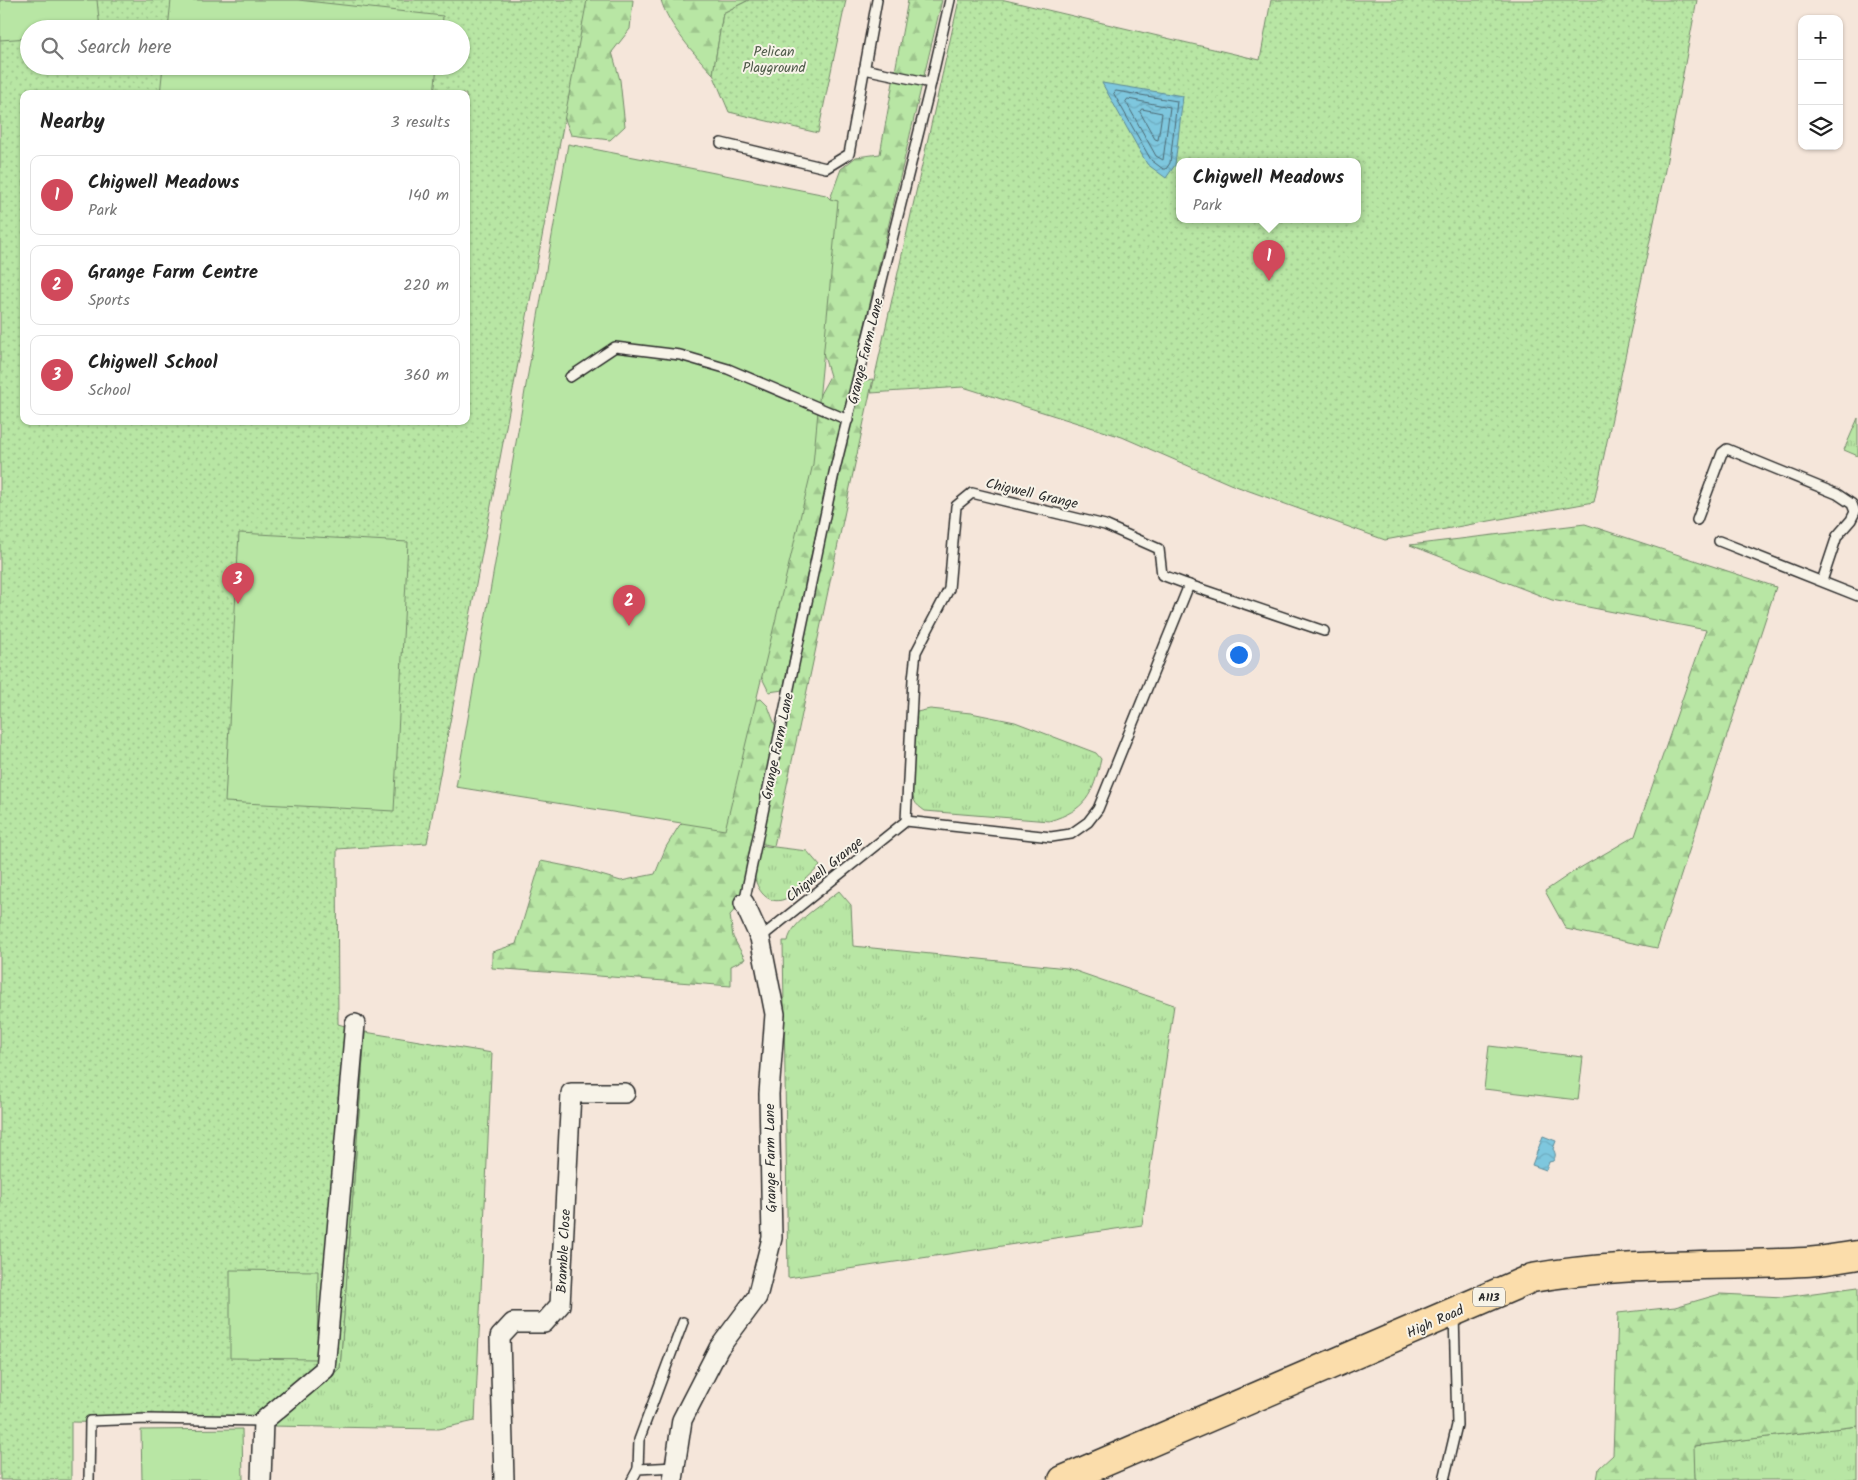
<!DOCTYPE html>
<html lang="en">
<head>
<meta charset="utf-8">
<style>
	body { margin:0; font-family:Kalam,sans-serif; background:#f6f6f6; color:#222 }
	.controls { position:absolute; right:15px; top:15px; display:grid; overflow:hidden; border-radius:10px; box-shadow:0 1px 4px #0004 }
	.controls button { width:45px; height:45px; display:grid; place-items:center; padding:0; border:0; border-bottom:1px solid #e0e0e0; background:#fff; color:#222; font:25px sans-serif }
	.you { position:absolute; left:1238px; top:654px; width:18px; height:18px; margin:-12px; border:4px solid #fff; border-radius:50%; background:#1a73e8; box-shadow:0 0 0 8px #1a73e833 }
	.badge { display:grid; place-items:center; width:32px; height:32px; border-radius:50%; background:#d1495b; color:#fff; font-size:16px; font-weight:700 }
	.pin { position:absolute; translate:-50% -41px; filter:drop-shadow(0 1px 2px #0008) }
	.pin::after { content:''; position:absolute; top:26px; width:18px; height:15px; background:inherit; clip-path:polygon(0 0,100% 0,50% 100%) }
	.popup { position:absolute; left:1176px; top:158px; width:185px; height:65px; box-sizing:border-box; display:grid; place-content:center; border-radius:10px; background:#fff; filter:drop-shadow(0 1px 4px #0005); font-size:16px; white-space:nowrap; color:#767676 }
	.popup b { font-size:19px; color:#222 }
	.popup::after { content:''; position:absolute; left:50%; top:100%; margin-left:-10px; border:10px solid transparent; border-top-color:#fff }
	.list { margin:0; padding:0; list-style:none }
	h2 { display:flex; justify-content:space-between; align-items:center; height:65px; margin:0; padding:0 20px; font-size:21px }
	h2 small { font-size:16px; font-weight:400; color:#767676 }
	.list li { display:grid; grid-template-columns:32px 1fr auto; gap:15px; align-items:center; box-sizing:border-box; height:80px; margin:0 10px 10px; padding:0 10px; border:1px solid #e0e0e0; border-radius:10px }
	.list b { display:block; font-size:19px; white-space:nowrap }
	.list p { margin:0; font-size:16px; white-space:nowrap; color:#767676 }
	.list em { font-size:16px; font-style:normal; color:#767676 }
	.icon { flex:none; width:28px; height:28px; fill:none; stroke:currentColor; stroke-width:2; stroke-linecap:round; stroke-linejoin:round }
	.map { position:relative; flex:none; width:1858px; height:1480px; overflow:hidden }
	.search { position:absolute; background:#fff; box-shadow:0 1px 4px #0004; left:20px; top:20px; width:450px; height:55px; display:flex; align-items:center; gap:12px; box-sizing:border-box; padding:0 18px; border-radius:28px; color:#767676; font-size:19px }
	.panel { position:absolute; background:#fff; box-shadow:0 1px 4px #0004; left:20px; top:90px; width:450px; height:335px; border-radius:10px }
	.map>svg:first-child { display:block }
	.grass { fill:url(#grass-tufts); stroke:#728868 }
	.forest { fill:url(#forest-firs); stroke:#728868 }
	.park { fill:url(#park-dots); stroke:#728868; fill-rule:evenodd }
	.pitch { fill:#b8e6a4; stroke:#728868 }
	.water { fill:url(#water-waves); stroke:#5d8996 }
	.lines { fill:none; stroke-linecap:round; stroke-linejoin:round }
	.shore { stroke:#4c6973; stroke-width:1 }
	.service-casing { stroke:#2b2b2b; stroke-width:12 }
	.minor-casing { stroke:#2b2b2b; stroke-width:22 }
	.primary-casing { stroke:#2b2b2b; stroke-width:31 }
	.service { stroke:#f7f3e8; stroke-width:9 }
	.minor { stroke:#f7f3e8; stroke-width:19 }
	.primary { stroke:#fbddab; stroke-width:28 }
	.labels { text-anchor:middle; stroke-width:4; stroke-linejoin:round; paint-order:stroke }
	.shield { fill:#f7f3e8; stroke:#686764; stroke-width:1 }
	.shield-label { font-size:12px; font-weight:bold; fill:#2b2b2b }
	.park-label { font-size:14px; fill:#4e5a49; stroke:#f7f3e8 }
	.street-label { font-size:14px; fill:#2b2b2b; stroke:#f7f3e8 }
</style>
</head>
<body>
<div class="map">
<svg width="1858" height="1480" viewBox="0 0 1858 1480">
	<defs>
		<pattern id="grass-tufts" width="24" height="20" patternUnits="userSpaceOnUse" patternTransform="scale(1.25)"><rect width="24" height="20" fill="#b8e6a4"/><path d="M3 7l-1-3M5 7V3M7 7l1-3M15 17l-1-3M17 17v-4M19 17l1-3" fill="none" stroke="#9ec58d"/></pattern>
		<pattern id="forest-firs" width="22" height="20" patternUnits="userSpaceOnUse" patternTransform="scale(1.25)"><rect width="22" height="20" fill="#b8e6a4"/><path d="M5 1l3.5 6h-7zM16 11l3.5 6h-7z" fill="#9ec58d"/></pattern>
		<pattern id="park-dots" width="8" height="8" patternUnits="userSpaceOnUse" patternTransform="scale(1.25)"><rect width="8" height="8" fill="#b8e6a4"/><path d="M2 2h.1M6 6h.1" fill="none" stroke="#9ec58d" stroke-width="1.8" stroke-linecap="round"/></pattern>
		<pattern id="water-waves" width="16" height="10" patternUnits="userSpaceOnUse" patternTransform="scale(1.25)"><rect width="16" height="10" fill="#7ec7de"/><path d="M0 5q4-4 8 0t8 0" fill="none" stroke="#6dabbf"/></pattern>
	</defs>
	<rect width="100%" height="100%" fill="#f5e6da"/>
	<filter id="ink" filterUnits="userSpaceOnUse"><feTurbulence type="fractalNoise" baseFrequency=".02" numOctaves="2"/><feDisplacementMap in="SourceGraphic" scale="10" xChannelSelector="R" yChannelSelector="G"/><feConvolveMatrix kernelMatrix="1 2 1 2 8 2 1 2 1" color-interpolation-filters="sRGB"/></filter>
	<g filter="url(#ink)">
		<!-- grass -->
		<g class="grass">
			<path d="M1858 418V456L1844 450Z"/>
			<path d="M930 709 971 713 1015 722 1096 753 1101 759C1093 795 1086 810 1049 821L925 811C921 808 916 805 914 800 908 787 916 729 917 712Z"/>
			<path d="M758 845 807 851 820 866 785 899C768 906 756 890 754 873 753 865 757 854 758 845Z"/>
			<path d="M839 891 851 905 853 946 1067 968 1174 1005 1142 1225 788 1278 783 941H788C791 922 824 903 839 891Z"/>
			<path d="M365 1032 492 1053 475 1421 439 1429 271 1426 340 1368Z"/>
			<path d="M1858 1426V1480H1695L1693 1446Z"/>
		</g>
		<!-- forest -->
		<g class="forest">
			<path d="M383 0H633L630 29 612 52 620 80 625 126 610 140 571 135 559 103 575 30Z"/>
			<path d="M661 0H749L723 13 713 74C695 55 668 25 661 0Z"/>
			<path d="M908 0H942L817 527 783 690 769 692 755 664 805 422 830 376 816 329 830 199 841 169 856 157 880 154Z"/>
			<path d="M873 379 774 846 758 843 860 381Z"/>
			<path d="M1585 524 1776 587 1657 948 1566 929 1545 891 1573 872 1635 836 1706 630 1552 600 1410 545Z"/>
			<path d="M761 699 768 706 777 730 739 905 730 915 733 937 745 959 731 966V986L492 968V952L516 944 541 861 581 869 621 881 655 874 666 847 679 826 693 812 745 703Z"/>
			<path d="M1858 1287V1426L1694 1446 1695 1480H1597L1599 1468 1613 1455 1618 1313 1675 1307 1720 1294 1784 1297Z"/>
		</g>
		<!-- park -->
		<g class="park">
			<path d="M0 0H587L427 843 337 849 338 1024 365 1032 340 1368 271 1426 71 1422V1480H0ZM29 29H461V66H29ZM24 94H466V421H24Z"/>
			<path d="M749 0H846L818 133 729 112 713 74 723 13Z"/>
			<path d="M959 0H1005L1260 60 1271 0H1697L1664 175 1594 502 1385 540 1230 484 1122 437 963 387 871 393ZM1180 162H1358V220H1180Z"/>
		</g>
		<!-- pitch -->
		<g class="pitch">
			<path d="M0 0H97L100 29H29V38L0 40Z"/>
			<path d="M171 0H298L443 16 442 29H168Z"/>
			<path d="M163 66H437L434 94H160Z"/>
			<path d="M568 144 826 195 830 199 838 201 813 464 725 830 456 787Z"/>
			<path d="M239 533 408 542 394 811 225 802Z"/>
			<path d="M1489 1046 1583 1057 1578 1100 1484 1089Z"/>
			<path d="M230 1270 318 1271 317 1359 230 1358Z"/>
			<path d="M242 1429 243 1480H142L141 1430Z"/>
		</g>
		<!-- water -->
		<g class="water">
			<path d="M1102 83 1183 96 1175 165 1166 178 1147 164Z"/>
			<path d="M1543 1136 1556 1141 1553 1149C1556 1154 1556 1156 1553 1161L1549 1162 1546 1170 1532 1165Z"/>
		</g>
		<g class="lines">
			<!-- shore -->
			<g class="shore">
				<path d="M1116 91 1177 101 1170 163 1166 169H1163L1151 160 1114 94Z"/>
				<path d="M1128 99 1170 107 1163 160 1156 156 1126 102Z"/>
				<path d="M1142 109 1162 113 1158 140 1155 139 1140 112Z"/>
			</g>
			<!-- service casing -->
			<g class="service-casing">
				<g id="service">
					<path d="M864 69 931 83"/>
					<path d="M721 143 826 168 849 154 877 0"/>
					<path d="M570 377 615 347 680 355 728 369 848 420"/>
					<path d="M1697 520 1722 453 1727 449 1837 494 1852 504 1855 512 1851 520 1837 536 1822 581"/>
					<path d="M1719 541 1858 596"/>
					<path d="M1189 585 1324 631"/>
					<path d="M744 903 834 473 931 83 950 0"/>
					<path d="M760 938 906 821 1051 837 1071 834 1088 822 1098 809 1189 585 1162 575 1159 549 1105 525 972 493 956 506 949 589 916 652 913 679 906 821"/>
					<path d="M638 1469 639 1440 683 1322"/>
					<path d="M89 1480 90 1421 147 1419 263 1421"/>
					<path d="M632 1480 638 1469 675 1467"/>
					<path d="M1444 1480 1457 1425 1454 1314"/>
				</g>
			</g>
			<!-- minor casing -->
			<g class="minor-casing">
				<g id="minor">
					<path d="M261 1480 263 1421 325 1369 355 1024"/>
					<path d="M504 1480 500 1337 513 1323H544L560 1305 571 1093H625"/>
					<path d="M673 1480 682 1420 719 1348 757 1297 772 1238 769 1094 775 1014 760 938 744 903"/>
				</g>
			</g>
			<!-- primary casing -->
			<g class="primary-casing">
				<path id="primary" d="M1063 1480 1532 1278C1622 1262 1714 1267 1805 1262 1823 1261 1840 1258 1858 1255"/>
			</g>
			<!-- service -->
			<use href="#service" class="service"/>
			<!-- minor -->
			<use href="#minor" class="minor"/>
			<!-- primary -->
			<use href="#primary" class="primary"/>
		</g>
	</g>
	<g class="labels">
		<!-- shield labels -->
		<rect class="shield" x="1473" y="1287.5" width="32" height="19" rx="4"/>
		<g class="shield-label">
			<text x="1489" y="1301">A113</text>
		</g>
		<!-- park labels -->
		<g class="park-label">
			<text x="774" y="56">Pelican<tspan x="774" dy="16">Playground</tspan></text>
		</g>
		<!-- street labels -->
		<g class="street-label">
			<text transform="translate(865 351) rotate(-76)" y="5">Grange Farm Lane</text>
			<text transform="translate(1032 493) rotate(13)" y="5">Chigwell Grange</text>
			<text transform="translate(777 746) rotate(-78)" y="5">Grange Farm Lane</text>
			<text transform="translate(824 869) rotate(-39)" y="5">Chigwell Grange</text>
			<text transform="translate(770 1158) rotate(-91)" y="5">Grange Farm Lane</text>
			<text transform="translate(563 1251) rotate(-87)" y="5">Bramble Close</text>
			<text transform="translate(1435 1321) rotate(-24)" y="5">High Road</text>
		</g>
	</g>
</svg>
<div class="controls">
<button>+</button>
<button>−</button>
<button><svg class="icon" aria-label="layers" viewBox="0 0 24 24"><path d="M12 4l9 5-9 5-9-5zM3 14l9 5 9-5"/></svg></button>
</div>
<div class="you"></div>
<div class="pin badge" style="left:1269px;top:281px">1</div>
<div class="popup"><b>Chigwell Meadows</b>Park</div>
<div class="pin badge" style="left:629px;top:626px">2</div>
<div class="pin badge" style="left:238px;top:604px">3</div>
<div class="search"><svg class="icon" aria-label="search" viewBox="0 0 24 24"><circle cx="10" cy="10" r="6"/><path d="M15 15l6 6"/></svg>Search here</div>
<section class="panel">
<h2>Nearby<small>3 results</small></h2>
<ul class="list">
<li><span class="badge">1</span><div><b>Chigwell Meadows</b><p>Park</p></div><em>140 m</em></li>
<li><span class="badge">2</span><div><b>Grange Farm Centre</b><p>Sports</p></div><em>220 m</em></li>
<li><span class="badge">3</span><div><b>Chigwell School</b><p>School</p></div><em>360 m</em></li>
</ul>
</section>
</div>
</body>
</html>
